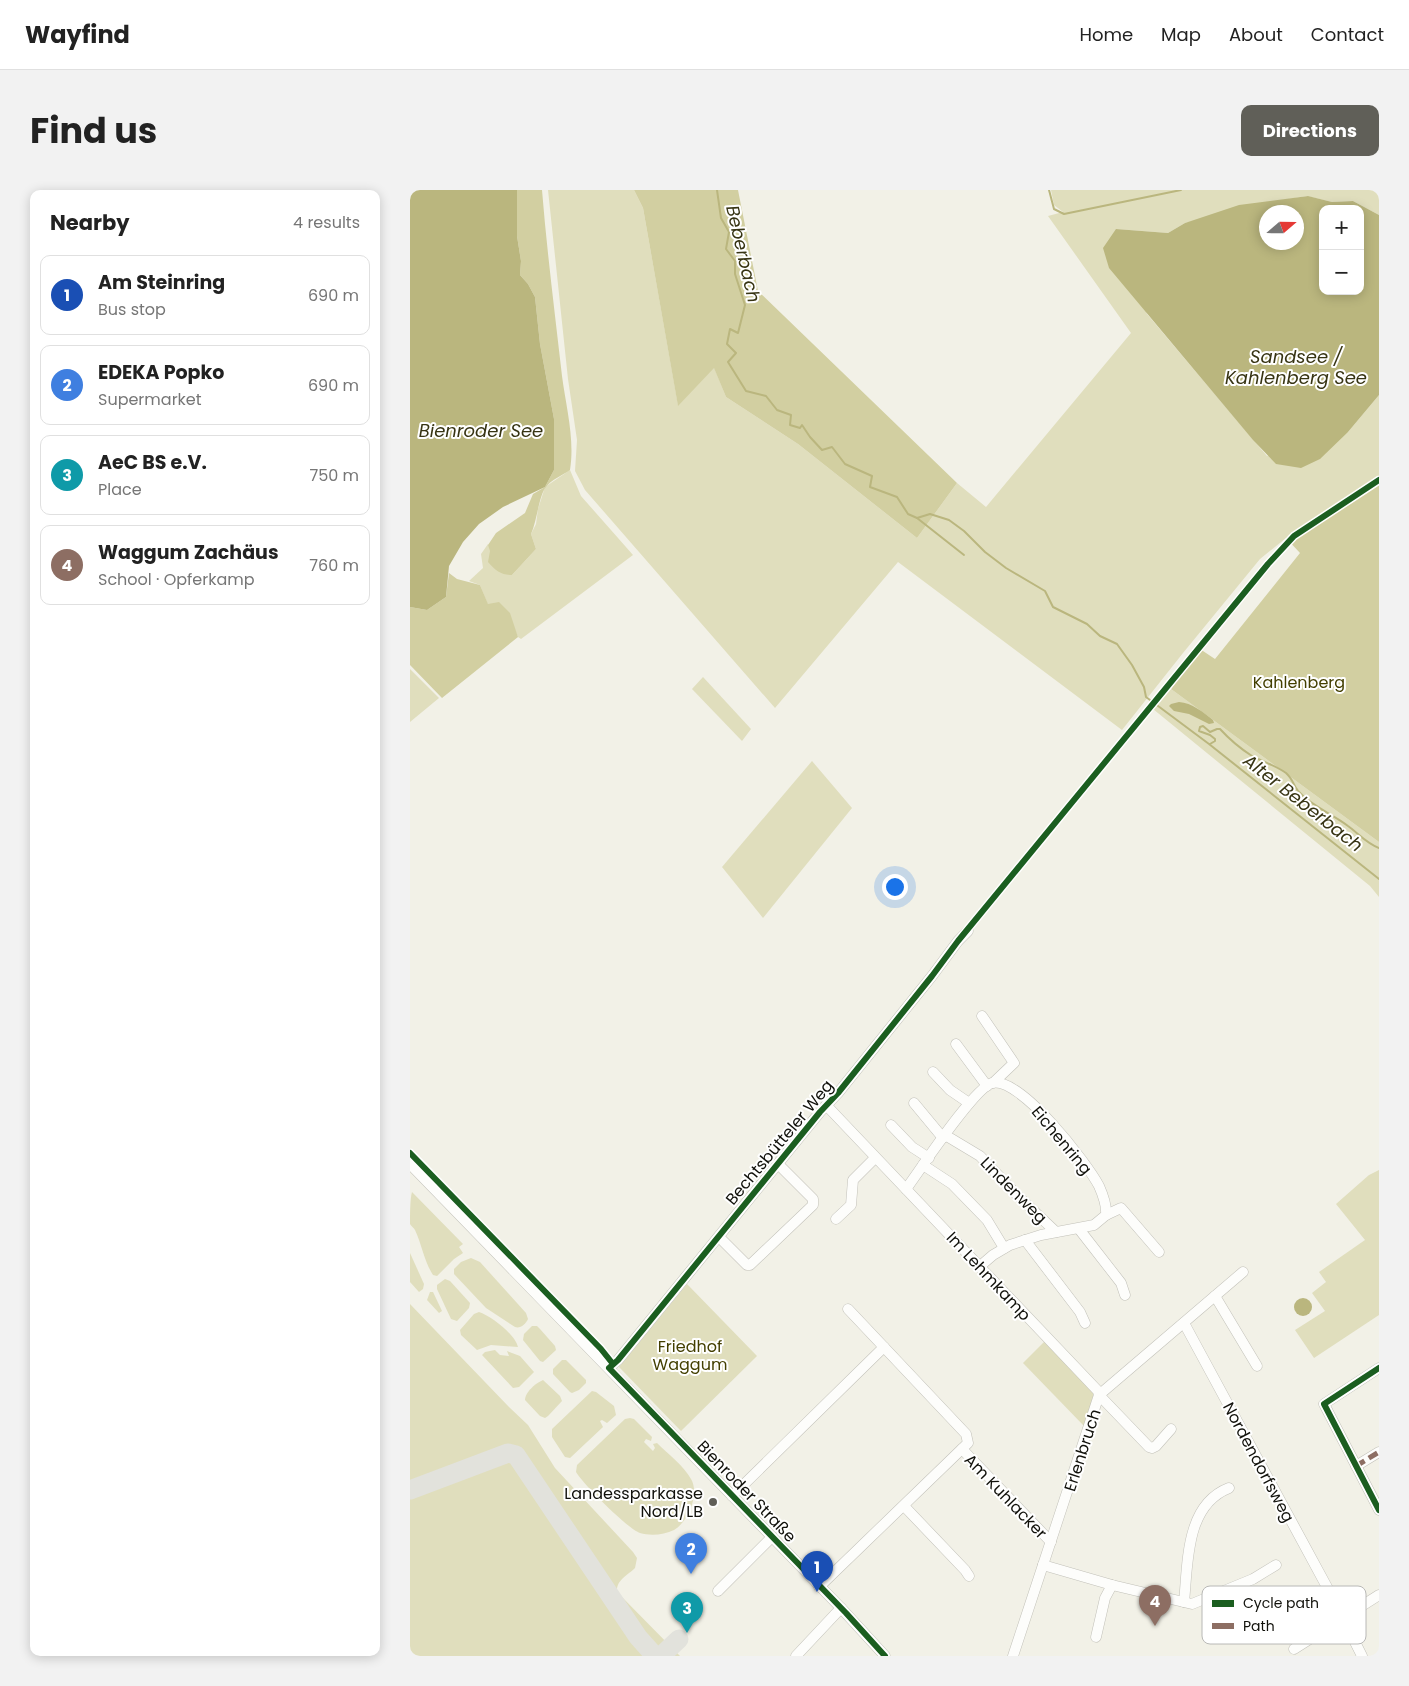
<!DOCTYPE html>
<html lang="en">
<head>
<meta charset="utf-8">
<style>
	body { margin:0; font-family:Poppins,sans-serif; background:#f2f2f2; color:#222 }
	.controls { position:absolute; right:15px; top:15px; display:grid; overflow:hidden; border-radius:10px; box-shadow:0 2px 12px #0003 }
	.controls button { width:45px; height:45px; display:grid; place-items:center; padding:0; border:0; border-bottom:1px solid #e0e0e0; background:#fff; color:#222; font:25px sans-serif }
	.compass { position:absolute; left:849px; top:15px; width:45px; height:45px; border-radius:50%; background:#fff; box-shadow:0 2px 12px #0003; rotate:70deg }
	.you { position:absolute; left:484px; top:696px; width:18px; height:18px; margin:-12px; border:4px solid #fff; border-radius:50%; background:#1a73e8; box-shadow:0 0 0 8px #1a73e833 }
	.badge { display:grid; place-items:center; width:32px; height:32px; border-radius:50%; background:#605f58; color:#fff; font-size:16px; font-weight:700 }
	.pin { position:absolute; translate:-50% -41px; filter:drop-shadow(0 1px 2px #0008) }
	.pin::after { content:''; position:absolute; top:26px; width:18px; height:15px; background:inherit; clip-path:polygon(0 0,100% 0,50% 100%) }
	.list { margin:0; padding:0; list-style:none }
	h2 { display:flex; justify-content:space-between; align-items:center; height:65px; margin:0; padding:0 20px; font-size:21px }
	h2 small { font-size:16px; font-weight:400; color:#767676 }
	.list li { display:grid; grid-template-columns:32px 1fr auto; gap:15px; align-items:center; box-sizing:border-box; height:80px; margin:0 10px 10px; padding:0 10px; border:1px solid #e0e0e0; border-radius:10px }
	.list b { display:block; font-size:19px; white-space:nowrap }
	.list p { margin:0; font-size:16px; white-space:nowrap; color:#767676 }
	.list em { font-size:16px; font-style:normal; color:#767676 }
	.map { position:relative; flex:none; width:969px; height:1466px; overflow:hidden; border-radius:10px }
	header { display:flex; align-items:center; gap:30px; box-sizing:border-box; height:70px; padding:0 25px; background:#fff; border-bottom:1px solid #e0e0e0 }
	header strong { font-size:24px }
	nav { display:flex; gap:28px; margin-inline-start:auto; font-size:18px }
	.intro { display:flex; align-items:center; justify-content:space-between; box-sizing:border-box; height:120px; padding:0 30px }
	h1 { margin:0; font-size:35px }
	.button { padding:12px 22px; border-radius:10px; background:#605f58; color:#fff; font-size:18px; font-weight:700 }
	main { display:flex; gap:30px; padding:0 30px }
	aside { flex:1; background:#fff; border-radius:10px; box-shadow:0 2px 12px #0003 }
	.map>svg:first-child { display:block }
	.green { fill:#e0debd }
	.forest { fill:#d2cfa1 }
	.water { fill:#bab67e; fill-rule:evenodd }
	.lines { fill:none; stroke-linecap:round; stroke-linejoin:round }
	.stream { stroke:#bab67e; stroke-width:2 }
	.taxiway { stroke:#e2e2dc; stroke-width:19 }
	.minor-casing { stroke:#c2c1b9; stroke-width:11 }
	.minor { stroke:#fdfdfb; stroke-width:10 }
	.quiet { stroke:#8d6e63; stroke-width:5; stroke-dasharray:10 5; stroke-linecap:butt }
	.cycleway-casing { stroke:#fff; stroke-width:9 }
	.cycleway { stroke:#1b5e20; stroke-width:6 }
	.poi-dot { fill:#605f58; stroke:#fff; stroke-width:2 }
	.labels { text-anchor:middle; stroke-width:4; stroke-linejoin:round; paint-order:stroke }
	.park-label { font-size:16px; fill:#433f00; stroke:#fff }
	.street-label { font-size:16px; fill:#11110b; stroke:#fff }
	.poi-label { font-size:16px; fill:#11110b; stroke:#fff; text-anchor:end }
	.water-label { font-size:18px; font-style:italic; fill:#373413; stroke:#fff }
	.key { fill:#fff; stroke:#b8b8b6; stroke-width:1 }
	.key-label { font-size:14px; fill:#11110b }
</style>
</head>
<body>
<header>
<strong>Wayfind</strong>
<nav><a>Home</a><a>Map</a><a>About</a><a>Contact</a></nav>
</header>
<div class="intro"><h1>Find us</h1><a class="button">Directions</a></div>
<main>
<aside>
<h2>Nearby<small>4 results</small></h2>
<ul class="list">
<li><span class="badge" style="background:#1a4fb4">1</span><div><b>Am Steinring</b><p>Bus stop</p></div><em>690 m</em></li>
<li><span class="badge" style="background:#3f7fe0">2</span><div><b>EDEKA Popko</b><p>Supermarket</p></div><em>690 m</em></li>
<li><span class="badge" style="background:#0f9aa8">3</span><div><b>AeC BS e.V.</b><p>Place</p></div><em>750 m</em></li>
<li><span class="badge" style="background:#8d6e63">4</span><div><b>Waggum Zachäus</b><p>School · Opferkamp</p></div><em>760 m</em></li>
</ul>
</aside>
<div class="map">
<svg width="969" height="1466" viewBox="0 0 969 1466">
	<rect width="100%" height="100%" fill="#f2f1e7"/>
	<!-- green -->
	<g class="green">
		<path d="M138 0H224L233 18 268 215 304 177 316 207 388 254 507 348 547 293 576 317 721 143 638 26 653 22 644 15 641 0H969V25L943 11 922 12 897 6 866 11 775 33 758 43 706 39 737 124 857 266 938 242 969 205V285L876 348 850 369 773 463 712 540 488 372 365 518 175 300 165 281 167 250 158 189Z"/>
		<path d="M160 280 171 306 223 365 111 449 108 447 103 435 78 415 70 395 59 391 73 378 71 364 78 354 81 361 102 385 126 359 121 344 126 334 128 319 135 297Z"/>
		<path d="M0 479 29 508 0 532Z"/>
		<path d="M293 487 341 539 332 551 282 499Z"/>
		<path d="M761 499 969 652V707L960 696 743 519Z"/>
		<path d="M402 571 442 618 353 728 312 677Z"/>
		<path d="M969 980V1125L904 1168 885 1140 915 1121 902 1103 916 1092 909 1082 955 1050 926 1014 959 985Z"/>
		<path d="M2 1002 53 1054 49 1057 53 1063 44 1069 27 1086 23 1085C14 1071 12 1055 5 1040 4 1038 1 1036 0 1034 0 1028 0 1008 2 1002Z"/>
		<path d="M0 1063 14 1094 13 1099 9 1102 0 1092Z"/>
		<path d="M61 1068 70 1072 116 1123 118 1129C116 1134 110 1139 105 1137L76 1118 44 1084V1079L51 1072Z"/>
		<path d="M35 1089 40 1091 60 1113 59 1118 47 1131 41 1129 27 1099V1095Z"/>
		<path d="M277 1094 347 1166 271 1241 209 1177Z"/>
		<path d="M20 1102H23L32 1121 29 1123 17 1110Z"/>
		<path d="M0 1114 99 1217 118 1235 145 1278 223 1362 227 1368 225 1378C218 1385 206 1390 207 1402L270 1466H0Z"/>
		<path d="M69 1122C81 1126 105 1144 108 1157L81 1155 67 1160 51 1145 50 1140 64 1124Z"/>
		<path d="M122 1136H127L130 1139 145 1156 146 1160 133 1172 130 1171 113 1150 114 1144Z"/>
		<path d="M635 1151 684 1204 674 1236 613 1173Z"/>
		<path d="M85 1160 90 1165 99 1166 97 1161 110 1166 124 1182 109 1197 103 1198 72 1165 75 1162Z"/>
		<path d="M152 1170H156L176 1190V1193L169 1200 162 1203 160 1202 143 1184V1179Z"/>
		<path d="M133 1190 150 1206 152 1211 138 1226 135 1228 130 1226 115 1210C115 1202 126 1193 133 1190Z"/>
		<path d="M182 1201 186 1202 204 1216 206 1225 197 1233 192 1230 190 1231 193 1237 160 1268 155 1267 142 1247V1239Z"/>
		<path d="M220 1228 224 1229 242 1247 241 1251 236 1249 234 1252 243 1261 245 1258 243 1254 247 1253C258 1264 274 1276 281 1289 290 1304 278 1332 264 1340 254 1345 240 1346 230 1343 218 1339 173 1294 166 1282L167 1275 215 1229Z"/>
	</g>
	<!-- forest -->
	<g class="forest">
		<path d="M107 0H132C137 62 145 124 152 186 156 217 165 249 160 280 153 285 141 290 136 297 129 305 127 331 121 344L126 359 102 385C91 385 86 381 78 372L80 361 78 355 86 343 115 323 123 304 135 297 144 280V229L130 154 125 107 118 94 110 85 111 71 107 46Z"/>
		<path d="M224 0H328L348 101 547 293 507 348 388 254 316 207 304 178 268 216 233 18Z"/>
		<path d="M969 285V652L761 499 790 459 805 469 890 363 876 348Z"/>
		<path d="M39 383 47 389 70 395 78 414 89 412 100 423 108 447 32 508 0 475V417L17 420 36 407Z"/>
	</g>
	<!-- water -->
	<g class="water">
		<path d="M0 0H107V46L111 71 110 85 118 94 125 107 130 154 144 229V280L135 297 93 317 69 334 53 352 39 376 36 407 17 420 0 417Z"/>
		<path d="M898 6 922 12 943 11 969 25V205L938 242 910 269 891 278 866 274 843 250 699 78 693 58 706 39 758 43 775 33 829 15ZM913 19H950V101H913ZM886 22V52H856V22Z"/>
		<path d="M769 512C782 513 793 522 803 530L804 533 799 534 779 524 764 521 759 516 761 514Z"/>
		<circle cx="893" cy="1117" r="9"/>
	</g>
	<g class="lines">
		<!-- stream -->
		<g class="stream">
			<path d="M307 0 311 28 319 42 316 59 325 71V84L335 115 328 143 320 139 317 154 326 163 318 172 336 201 356 206 367 220 381 225 380 235 390 238 392 235 400 247 412 260 422 257 435 274 462 286 460 297 487 307 498 324 507 328 520 324 539 330 554 341 575 362 596 378 635 401 643 417 677 434 690 446 707 454 722 475 734 497 736 507 799 554 969 689"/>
			<path d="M639 0 644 19 654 24 771 0"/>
			<path d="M507 328 554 365"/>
			<path d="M800 554 805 551V549L800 545 789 541 790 537 793 536 800 542 807 539H810C821 551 828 557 842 566 853 572 865 575 876 583 883 589 883 595 888 601 902 617 923 624 938 636 949 644 956 653 969 658"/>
		</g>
		<!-- taxiway -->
		<g class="taxiway">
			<path d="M0 1300 98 1263 106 1265 228 1447 245 1466"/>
			<path d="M251 1466 269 1449"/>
		</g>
		<!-- minor casing -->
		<g class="minor-casing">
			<g id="minor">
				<path d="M572 826 604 873 583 893"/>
				<path d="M546 854 577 896"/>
				<path d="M523 882 540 900 559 913"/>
				<path d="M504 913 533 948"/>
				<path d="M416 915 688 1201 689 1205 739 1257 742 1258 746 1256 761 1239"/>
				<path d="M481 935 502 957 519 968"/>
				<path d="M535 945 570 966 606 1004 646 1042"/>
				<path d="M0 974 431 1418 475 1466"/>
				<path d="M513 975 542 994 577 1030 594 1058"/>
				<path d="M496 999C510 980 564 898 582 893 610 886 677 973 689 996 693 1005 697 1015 696 1025L684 1035 631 1045 600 1055 583 1065 569 1077"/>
				<path d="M696 1025 711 1018 749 1062"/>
				<path d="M426 1029 441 1015 443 990 465 968"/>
				<path d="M669 1039 711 1093 715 1105"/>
				<path d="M309 1047 337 1075H340L403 1015V1009L368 974"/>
				<path d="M615 1050 670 1122 675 1133"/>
				<path d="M805 1106 847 1176"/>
				<path d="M774 1133 924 1410"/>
				<path d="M199 1178 208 1170 410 922 428 903 522 786 548 751 558 741"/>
				<path d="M969 1178 914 1214 969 1320"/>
				<path d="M552 1259 641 1352"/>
				<path d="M946 1276 969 1262"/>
				<path d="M322 1306 474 1157"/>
				<path d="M494 1316 555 1380 559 1386"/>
				<path d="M633 1375 702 1395 782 1414 843 1389 866 1375"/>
				<path d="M409 1397 558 1253 556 1244 438 1119"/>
				<path d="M308 1401 362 1347"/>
				<path d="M774 1412C778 1374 775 1315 819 1298"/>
				<path d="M941 1444C944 1432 935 1414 924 1410L923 1416 929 1429 936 1441 941 1444 952 1466"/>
				<path d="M686 1447 695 1408 702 1395"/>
				<path d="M884 1459 969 1405"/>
				<path d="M386 1466 431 1418"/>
				<path d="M603 1466 689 1205 833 1082"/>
			</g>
		</g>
		<!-- minor -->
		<use href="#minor" class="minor"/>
		<!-- quiet -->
		<path class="quiet" d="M946 1276 969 1262"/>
		<!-- cycleway casing -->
		<g class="cycleway-casing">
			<g id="cycleway">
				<path d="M0 963 191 1159 203 1174"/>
				<path d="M969 1178 914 1214 969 1320"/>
				<path d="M475 1466 436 1423 199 1178 208 1170 410 922 428 903 522 786 548 751 858 374 884 346 969 290"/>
			</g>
		</g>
		<!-- cycleway -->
		<use href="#cycleway" class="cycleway"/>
	</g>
	<!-- markers -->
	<circle class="poi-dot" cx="303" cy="1312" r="5"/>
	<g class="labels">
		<!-- park labels -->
		<g class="park-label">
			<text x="889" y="498">Kahlenberg</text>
			<text x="280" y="1162">Friedhof<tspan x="280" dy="18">Waggum</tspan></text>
		</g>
		<!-- street labels -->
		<g class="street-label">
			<text transform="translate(652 950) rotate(50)" y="6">Eichenring</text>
			<text transform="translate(369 952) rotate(-50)" y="6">Bechtsbütteler Weg</text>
			<text transform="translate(604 1000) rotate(45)" y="6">Lindenweg</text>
			<text transform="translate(579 1086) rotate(47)" y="6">Im Lehmkamp</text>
			<text transform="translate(672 1260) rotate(-72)" y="6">Erlenbruch</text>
			<text transform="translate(849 1272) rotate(62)" y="6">Nordendorfsweg</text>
			<text transform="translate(337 1301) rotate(46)" y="6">Bienroder Straße</text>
			<text transform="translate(596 1306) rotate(46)" y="6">Am Kuhlacker</text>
		</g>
		<!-- poi labels -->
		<g class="poi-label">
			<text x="293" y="1309">Landessparkasse<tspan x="293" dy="18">Nord/LB</tspan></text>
		</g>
		<!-- water labels -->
		<g class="water-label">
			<text transform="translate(333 64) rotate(77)" y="6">Beberbach</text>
			<text x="886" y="173">Sandsee /<tspan x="886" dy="21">Kahlenberg See</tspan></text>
			<text x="71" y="247">Bienroder See</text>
			<text transform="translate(893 613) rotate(38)" y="6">Alter Beberbach</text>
		</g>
	</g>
	<!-- legend -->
	<rect x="792" y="1396" width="164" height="58" rx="8" class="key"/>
	<rect x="802" y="1410" width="22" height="7" fill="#1b5e20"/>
	<rect x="802" y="1433" width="22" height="6" fill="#8d6e63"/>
	<g class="key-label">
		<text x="833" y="1418">Cycle path</text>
		<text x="833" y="1441">Path</text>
	</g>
</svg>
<div class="controls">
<button>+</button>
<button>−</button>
</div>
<svg class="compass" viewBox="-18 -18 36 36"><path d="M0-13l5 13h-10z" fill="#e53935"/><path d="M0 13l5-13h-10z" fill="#767676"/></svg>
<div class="you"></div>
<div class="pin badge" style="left:407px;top:1402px;background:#1a4fb4">1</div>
<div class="pin badge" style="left:281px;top:1384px;background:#3f7fe0">2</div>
<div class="pin badge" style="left:277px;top:1443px;background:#0f9aa8">3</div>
<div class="pin badge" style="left:745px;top:1436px;background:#8d6e63">4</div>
</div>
</main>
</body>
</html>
